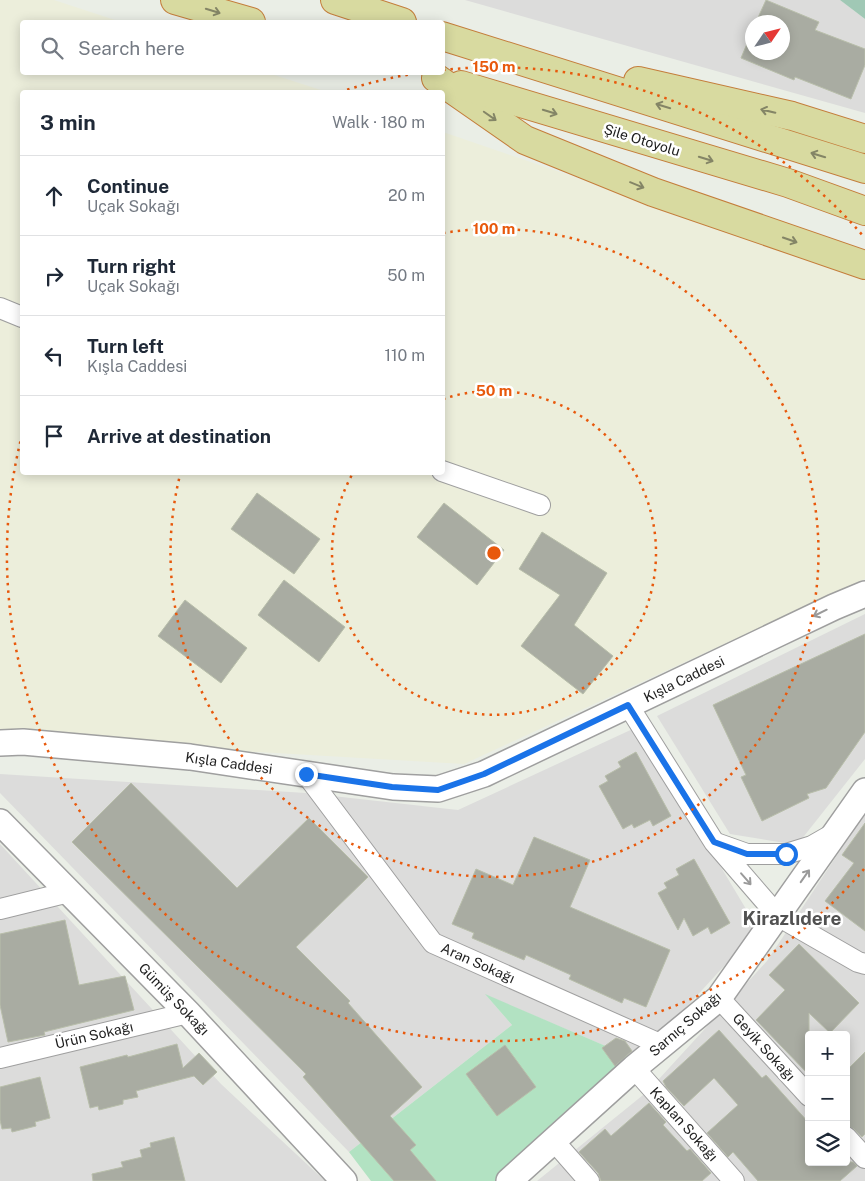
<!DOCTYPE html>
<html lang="en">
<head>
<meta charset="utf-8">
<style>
	body { margin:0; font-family:"Public Sans",sans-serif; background:#f2f2f3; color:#1f2937 }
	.controls { position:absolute; right:15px; bottom:15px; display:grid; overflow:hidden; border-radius:5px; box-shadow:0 2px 12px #0003 }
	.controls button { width:45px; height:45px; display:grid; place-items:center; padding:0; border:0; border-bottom:1px solid #e0e1e3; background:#fff; color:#1f2937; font:25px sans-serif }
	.compass { position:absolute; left:745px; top:15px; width:45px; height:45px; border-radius:50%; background:#fff; box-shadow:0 2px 12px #0003; rotate:55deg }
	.stop { position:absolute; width:15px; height:15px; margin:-11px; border:4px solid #1a73e8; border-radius:50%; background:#fff }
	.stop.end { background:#1a73e8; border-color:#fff; box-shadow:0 1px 5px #0008 }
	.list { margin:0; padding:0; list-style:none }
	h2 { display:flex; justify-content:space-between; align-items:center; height:65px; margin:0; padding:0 20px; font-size:21px }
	h2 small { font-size:16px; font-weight:400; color:#747a83 }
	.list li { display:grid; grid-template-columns:32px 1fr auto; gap:15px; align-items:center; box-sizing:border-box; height:80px; padding:0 20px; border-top:1px solid #e0e1e3 }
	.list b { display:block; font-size:19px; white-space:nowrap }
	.list p { margin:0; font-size:16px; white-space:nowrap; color:#747a83 }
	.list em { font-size:16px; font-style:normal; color:#747a83 }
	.icon { flex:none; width:28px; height:28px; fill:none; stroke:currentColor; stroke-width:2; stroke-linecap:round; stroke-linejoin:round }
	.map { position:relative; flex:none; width:865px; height:1181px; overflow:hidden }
	.search { position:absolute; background:#fff; box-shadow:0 2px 12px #0003; left:20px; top:20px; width:425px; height:55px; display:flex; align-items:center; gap:12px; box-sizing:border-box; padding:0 18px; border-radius:5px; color:#747a83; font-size:19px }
	.panel { position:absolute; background:#fff; box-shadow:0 2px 12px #0003; left:20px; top:90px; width:425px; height:385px; border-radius:5px }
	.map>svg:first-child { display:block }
	.residential { fill:#dcdcdb; fill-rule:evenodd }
	.military { fill:#eceedb }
	.grass { fill:#b2e2c2 }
	.forest { fill:#a0c8b5 }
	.building { fill:#a9aca2; stroke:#b8beaa }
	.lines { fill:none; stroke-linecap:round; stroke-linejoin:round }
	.minor-casing { stroke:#9f9f9f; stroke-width:22 }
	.tertiary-casing { stroke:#9f9f9f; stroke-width:28 }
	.trunk-casing { stroke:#c47d3b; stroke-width:30 }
	.minor { stroke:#fff; stroke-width:20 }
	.tertiary { stroke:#fff; stroke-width:25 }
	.trunk { stroke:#d8daa0; stroke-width:28 }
	.oneway { stroke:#848566 }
	.oneway2 { stroke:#9a9a9a }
	.route { stroke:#1a73e8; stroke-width:6 }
	.ring { fill:none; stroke:#e8590c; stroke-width:2.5; stroke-dasharray:2.5 5 }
	.labels { text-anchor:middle; stroke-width:5; stroke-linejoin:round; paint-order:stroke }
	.street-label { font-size:14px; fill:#1e1e1e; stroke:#fff }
	.district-label { font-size:19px; font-weight:bold; fill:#515151; stroke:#fff }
	.centre { fill:#e8590c; stroke:#fff; stroke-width:2.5 }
	.ring-label { font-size:15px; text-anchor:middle; font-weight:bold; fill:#e8590c; stroke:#fff; stroke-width:5; stroke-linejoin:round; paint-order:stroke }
</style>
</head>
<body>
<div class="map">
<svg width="865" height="1181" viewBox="0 0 865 1181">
	<rect width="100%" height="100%" fill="#eaeee6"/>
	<!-- residential -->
	<g class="residential">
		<path d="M465 0H840L865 19V113ZM752 22H782V52H752Z"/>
		<path d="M865 614V759L797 845 730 834 657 716Z"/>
		<path d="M637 727 758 929 638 1060 486 995 512 1025 349 1152 0 793V774L306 793 458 810Z"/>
		<path d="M865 813V1181H537L648 1091 767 961ZM809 1035H846V1162H809Z"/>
		<path d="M0 844 221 1084 325 1181H0Z"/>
	</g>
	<!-- military -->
	<path class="military" d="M0 0H54L121 22H22V72L268 73 327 92H22V472H442L443 132 865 277V579L464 764 0 737Z"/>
	<!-- grass -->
	<path class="grass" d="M485 994 638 1060 495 1181H371L349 1152 512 1025Z"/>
	<!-- forest -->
	<path class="forest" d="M840 0H865V19Z"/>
	<!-- building -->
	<g class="building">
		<path d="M766 0 819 22 815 30 865 49V65L851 99 795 77 794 80 741 58 752 32V52H782V22H756Z"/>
		<path d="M257 493 320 539 294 574 231 529Z"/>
		<path d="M444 503 504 550 477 585 417 537Z"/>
		<path d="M542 532 607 573 574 625 613 656 583 694 521 646 560 595 519 569Z"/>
		<path d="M284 580 345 627 319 662 258 615Z"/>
		<path d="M185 600 247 648 221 683 158 636Z"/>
		<path d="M865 634V732L826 788 807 794 809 798 762 821 741 777 746 775 713 705Z"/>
		<path d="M636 752 671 816 653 826 650 820 634 828 632 824 623 829 599 786 608 781 605 776 621 767 618 762Z"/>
		<path d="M131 783 237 888 309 818 368 877 296 947 350 1001 348 1003 422 1087 390 1116 416 1145 410 1150 436 1181H394L303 1077 306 1074 72 842Z"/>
		<path d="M865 823V931L825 901 854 863 842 855Z"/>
		<path d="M534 837 590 860 570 907 670 950 646 1007 624 998 622 1003 569 979 571 975 526 955 524 960 472 938 474 933 452 924 476 869 513 885Z"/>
		<path d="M694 859 730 923 711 934 708 927 693 936 684 918 678 930 658 893 667 888 664 883 679 875 676 869Z"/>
		<path d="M65 920 79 985 125 976 134 1010 44 1032 45 1035 8 1042 0 1005V934Z"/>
		<path d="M799 944 859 1003 830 1033 809 1013V1075L756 1020 785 990 769 975Z"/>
		<path d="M719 1030 762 1078 766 1075 809 1123V1162H853L857 1166 840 1181H758L733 1152 728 1157 707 1133 738 1105 714 1078 684 1106 666 1087 663 1081Z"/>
		<path d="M616 1038 625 1041 632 1051 615 1066 602 1048Z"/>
		<path d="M177 1044 183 1068 199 1053 217 1072 203 1085 194 1076 136 1091 138 1097 123 1100V1104L99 1110 98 1106 90 1108 80 1067 127 1055 128 1057Z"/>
		<path d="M505 1045 536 1087 497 1116 466 1074Z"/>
		<path d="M865 1052V1134L862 1137 854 1129 846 1125V1071Z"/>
		<path d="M40 1077 50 1118 35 1122 36 1126 12 1132 11 1128 2 1129 0 1120V1087Z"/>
		<path d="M649 1103 666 1122 663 1125 687 1151 690 1149 711 1173 702 1181H601L598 1173 579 1152 605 1129 611 1136Z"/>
		<path d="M174 1137 185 1181H93L92 1174 123 1167 121 1162 142 1157 140 1150 151 1147 150 1143Z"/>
	</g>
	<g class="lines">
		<!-- minor casing -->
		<g class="minor-casing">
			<g id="minor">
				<path d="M0 308 22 317"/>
				<path d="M442 471 540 505"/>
				<path d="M628 705 714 842 778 916 858 962 865 964"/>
				<path d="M306 774 433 943 662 1045"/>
				<path d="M716 843 747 854H786L812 846 833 834"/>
				<path d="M0 909 69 892"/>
				<path d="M719 998 809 1096"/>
				<path d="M0 1058 188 1013"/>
				<path d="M634 1068 734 1181"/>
				<path d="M846 1137 865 1158"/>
				<path d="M553 1140 589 1181"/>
			</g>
		</g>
		<!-- tertiary casing -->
		<g class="tertiary-casing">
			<g id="tertiary">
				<path d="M0 743 23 742 190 757 393 787 438 789 484 774 834 607 865 594"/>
				<path d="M0 822 188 1013 344 1181"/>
				<path d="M509 1181 634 1068 719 998 865 791"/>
			</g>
		</g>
		<!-- trunk casing -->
		<g class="trunk-casing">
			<g id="trunk">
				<path d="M175 0 251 22"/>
				<path d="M335 0 402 22"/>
				<path d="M442 36 865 169"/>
				<path d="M436 78 525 140 653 192 865 265"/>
				<path d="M638 81 792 116 865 139"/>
				<path d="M461 85 788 183 865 211"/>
			</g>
		</g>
		<!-- minor -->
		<use href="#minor" class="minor"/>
		<!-- tertiary -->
		<use href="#tertiary" class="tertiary"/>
		<!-- trunk -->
		<use href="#trunk" class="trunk"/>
	</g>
	<!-- one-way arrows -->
	<defs><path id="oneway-shaft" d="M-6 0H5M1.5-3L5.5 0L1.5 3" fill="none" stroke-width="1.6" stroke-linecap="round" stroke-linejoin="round" transform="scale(1.25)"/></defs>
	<g class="oneway">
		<use href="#oneway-shaft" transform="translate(213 11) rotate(17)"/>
		<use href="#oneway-shaft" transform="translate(663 106) rotate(-163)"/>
		<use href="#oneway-shaft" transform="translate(768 111) rotate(-167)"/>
		<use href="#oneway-shaft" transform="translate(550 112) rotate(17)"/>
		<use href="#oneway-shaft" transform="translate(490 116) rotate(35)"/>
		<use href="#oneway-shaft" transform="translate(818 155) rotate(-163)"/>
		<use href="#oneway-shaft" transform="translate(706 159) rotate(17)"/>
		<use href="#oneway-shaft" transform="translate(637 185) rotate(22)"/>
		<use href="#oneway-shaft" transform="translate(790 240) rotate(19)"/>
	</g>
	<g class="oneway2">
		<use href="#oneway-shaft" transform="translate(820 613) rotate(154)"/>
		<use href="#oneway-shaft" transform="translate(805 876) rotate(-55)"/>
		<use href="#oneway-shaft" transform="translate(746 879) rotate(49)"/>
	</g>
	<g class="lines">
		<!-- route -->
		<path class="route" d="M306 774 392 787 438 790 484 774 628 705 714 842 747 854H786"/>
	</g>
	<!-- distance rings -->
	<g class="ring">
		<path d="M443 399A162 162 0 1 1 353 473"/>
		<path d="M443 233A324 324 0 1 1 180 475"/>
		<path d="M864 869A486 486 0 0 1 22 435M340 92A486 486 0 0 1 418 73M443 70A486 486 0 0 1 864 237"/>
	</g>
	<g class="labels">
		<!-- street labels -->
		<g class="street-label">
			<text transform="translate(642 140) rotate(17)" y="5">Şile Otoyolu</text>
			<text transform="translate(684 679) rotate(-26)" y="5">Kışla Caddesi</text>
			<text transform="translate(229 763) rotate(8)" y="5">Kışla Caddesi</text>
			<text transform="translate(478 963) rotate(24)" y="5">Aran Sokağı</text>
			<text transform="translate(174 999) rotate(46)" y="5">Gümüş Sokağı</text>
			<text transform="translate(685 1024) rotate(-41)" y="5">Sarnıç Sokağı</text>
			<text transform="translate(94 1035) rotate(-13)" y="5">Ürün Sokağı</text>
			<text transform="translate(764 1047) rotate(48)" y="5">Geyik Sokağı</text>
			<text transform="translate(684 1124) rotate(48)" y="5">Kaplan Sokağı</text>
		</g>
		<!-- district labels -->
		<g class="district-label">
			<text x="792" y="925">Kirazlıdere</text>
		</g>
	</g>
	<circle cx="494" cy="553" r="8" class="centre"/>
	<g class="ring-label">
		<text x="494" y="72">150 m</text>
		<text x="494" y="234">100 m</text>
		<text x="494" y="396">50 m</text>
	</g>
</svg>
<div class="controls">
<button>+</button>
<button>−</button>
<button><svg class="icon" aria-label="layers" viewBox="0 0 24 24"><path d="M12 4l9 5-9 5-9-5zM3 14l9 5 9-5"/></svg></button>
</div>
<svg class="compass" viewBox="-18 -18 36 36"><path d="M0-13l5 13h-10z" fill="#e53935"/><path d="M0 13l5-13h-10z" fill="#747a83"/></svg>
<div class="stop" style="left:786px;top:854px"></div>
<div class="stop end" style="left:306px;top:774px"></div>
<div class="search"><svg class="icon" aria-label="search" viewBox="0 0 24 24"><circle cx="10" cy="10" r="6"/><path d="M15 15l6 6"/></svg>Search here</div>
<section class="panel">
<h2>3 min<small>Walk · 180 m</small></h2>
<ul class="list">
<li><svg class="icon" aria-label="ahead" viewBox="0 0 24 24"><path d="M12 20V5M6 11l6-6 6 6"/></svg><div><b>Continue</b><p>Uçak Sokağı</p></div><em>20 m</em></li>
<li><svg class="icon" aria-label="right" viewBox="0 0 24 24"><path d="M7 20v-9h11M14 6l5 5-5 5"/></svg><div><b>Turn right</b><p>Uçak Sokağı</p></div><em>50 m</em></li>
<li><svg class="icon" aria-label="left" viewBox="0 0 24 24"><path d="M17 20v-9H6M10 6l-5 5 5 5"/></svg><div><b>Turn left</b><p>Kışla Caddesi</p></div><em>110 m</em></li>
<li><svg class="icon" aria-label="arrive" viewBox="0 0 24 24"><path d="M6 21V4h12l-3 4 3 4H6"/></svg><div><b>Arrive at destination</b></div></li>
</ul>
</section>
</div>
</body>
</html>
